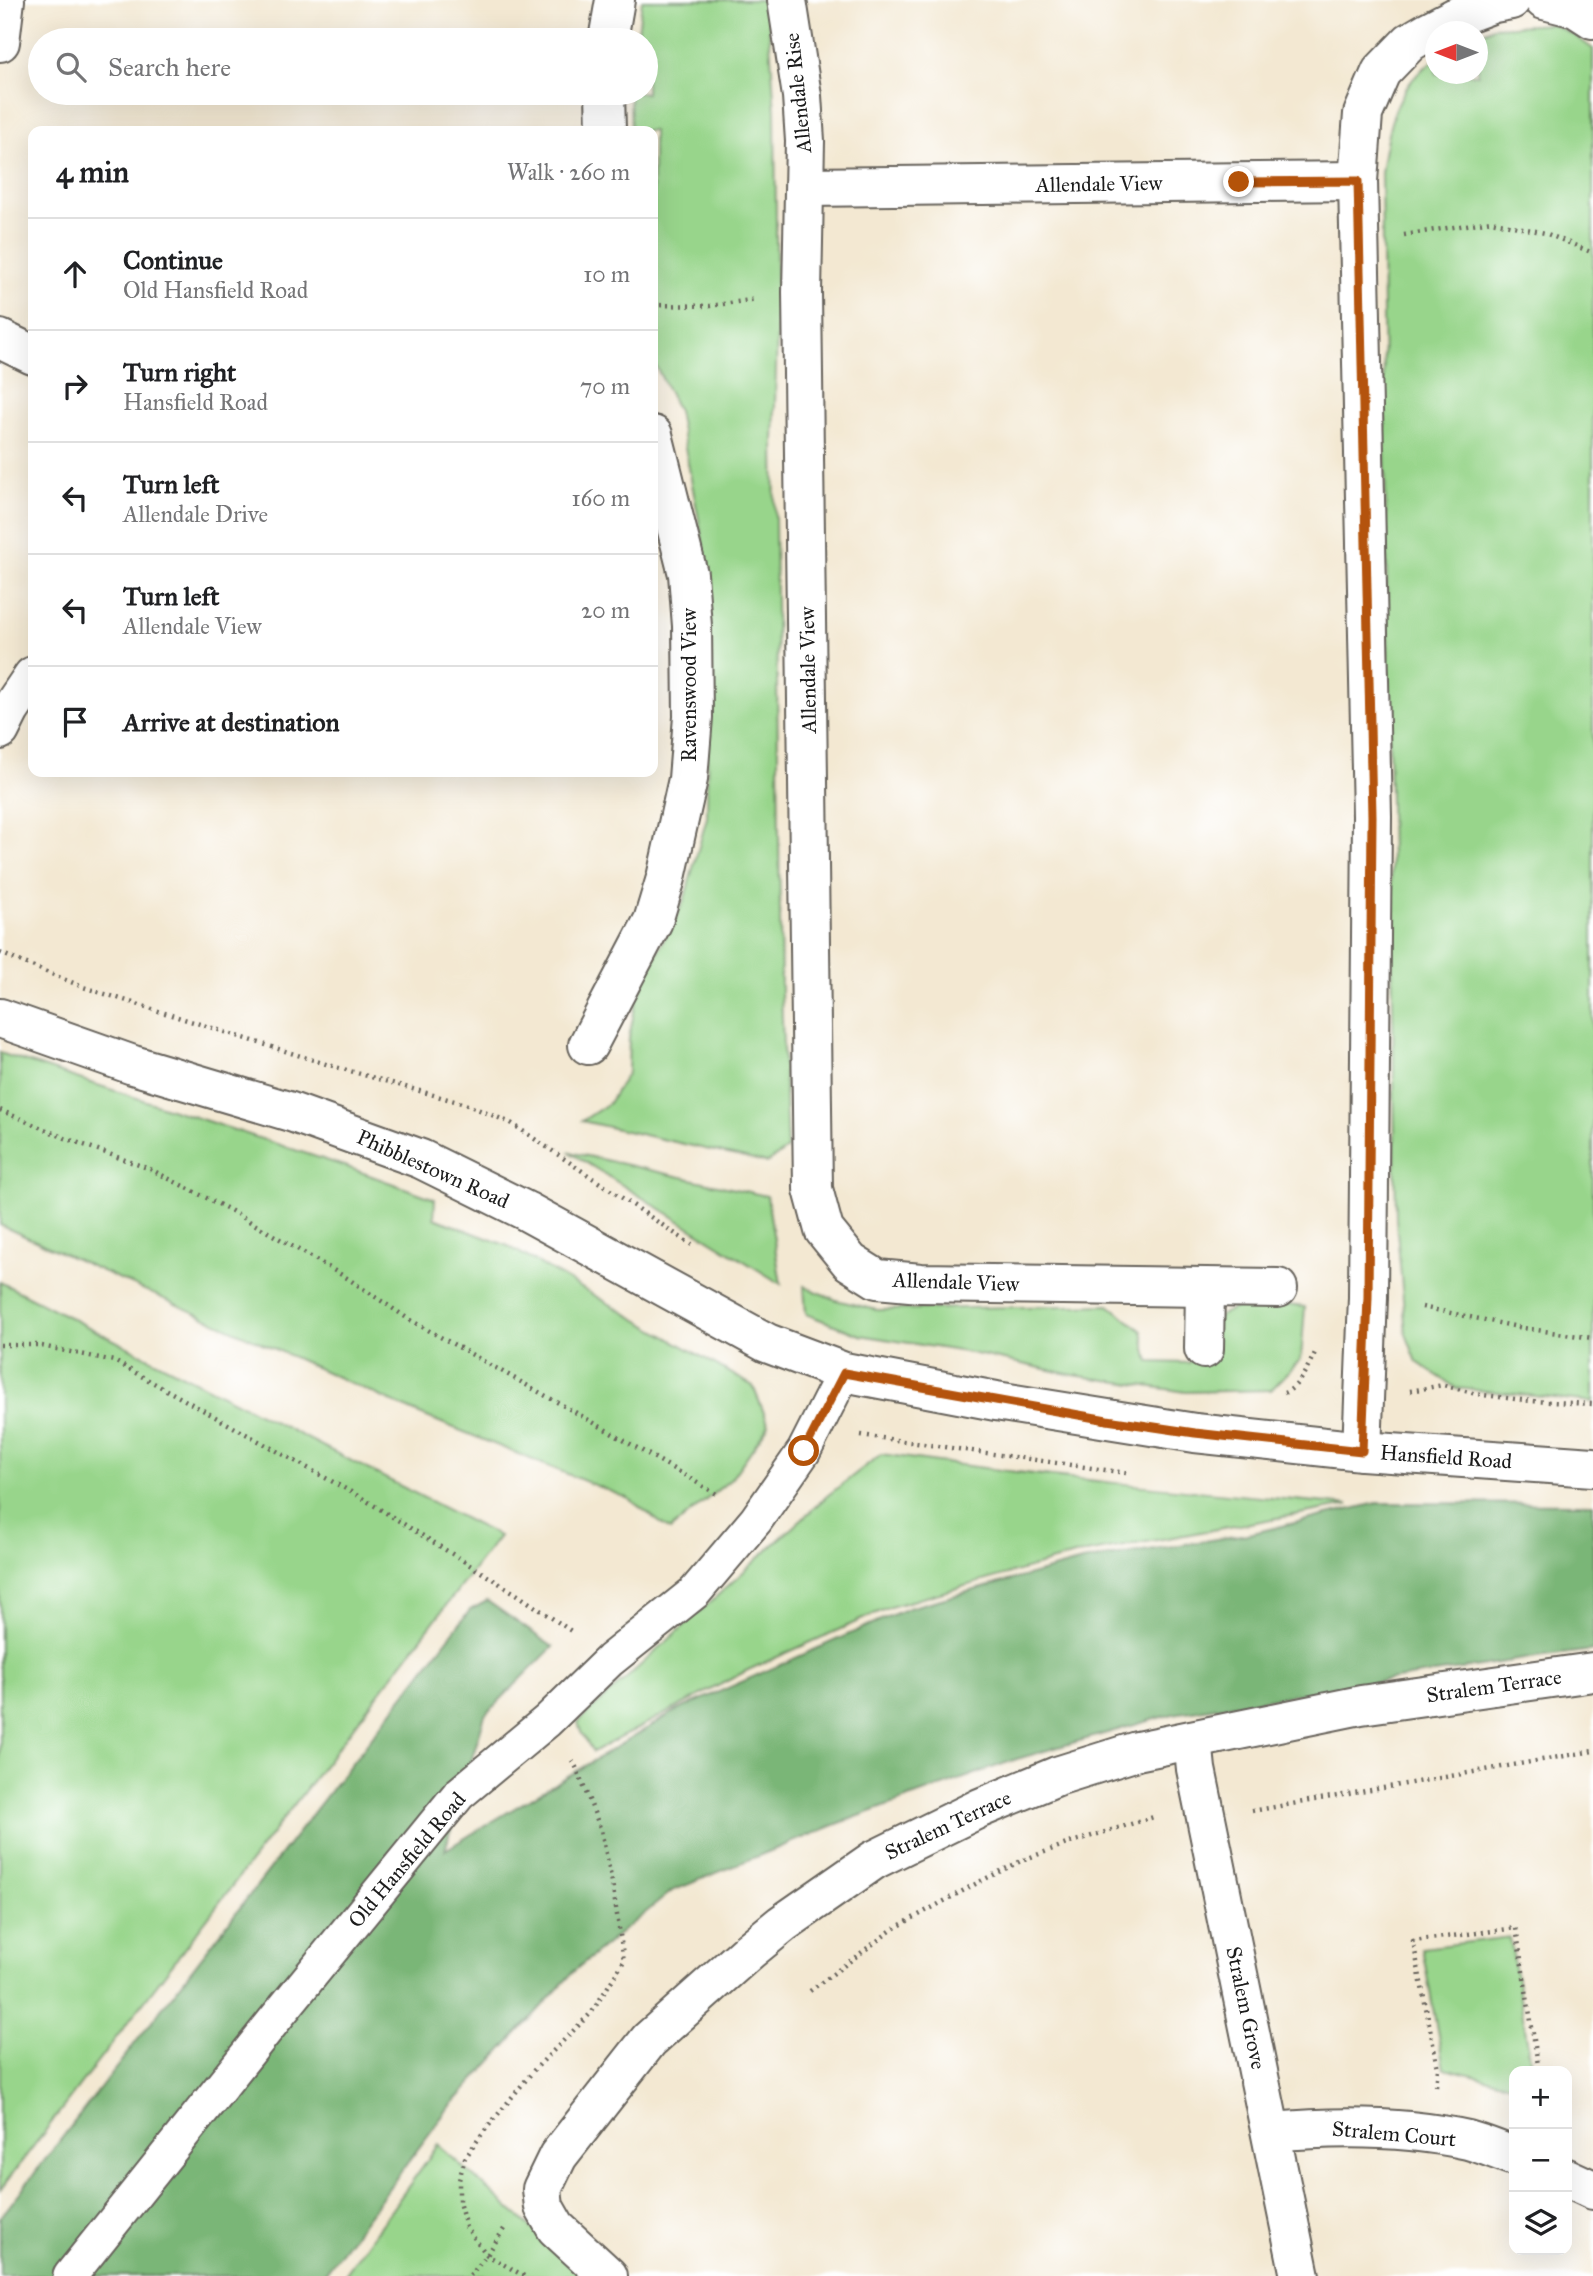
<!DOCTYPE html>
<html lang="en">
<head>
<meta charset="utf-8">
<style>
	body { margin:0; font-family:"IM FELL Great Primer",serif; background:#f6f6f6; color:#202124 }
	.controls { position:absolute; right:21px; bottom:21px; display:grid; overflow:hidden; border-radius:14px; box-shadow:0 7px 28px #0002 }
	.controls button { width:63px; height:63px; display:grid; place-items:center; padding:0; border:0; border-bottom:2px solid #e0e0e0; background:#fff; color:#202124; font:35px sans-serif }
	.compass { position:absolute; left:1425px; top:21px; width:63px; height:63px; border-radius:50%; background:#fff; box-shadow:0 7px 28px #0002; rotate:270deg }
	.stop { position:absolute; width:21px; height:21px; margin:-16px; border:5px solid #b45309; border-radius:50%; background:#fff }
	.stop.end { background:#b45309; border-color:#fff; box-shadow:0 2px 7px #0008 }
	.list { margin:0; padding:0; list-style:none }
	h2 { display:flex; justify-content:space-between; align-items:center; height:91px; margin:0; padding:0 28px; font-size:30px }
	h2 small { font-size:23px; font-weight:400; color:#757577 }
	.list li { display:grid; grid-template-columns:46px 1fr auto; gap:21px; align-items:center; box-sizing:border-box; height:112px; padding:0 28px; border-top:2px solid #e0e0e0 }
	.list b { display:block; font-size:26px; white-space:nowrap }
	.list p { margin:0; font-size:23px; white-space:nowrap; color:#757577 }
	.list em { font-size:23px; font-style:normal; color:#757577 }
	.icon { flex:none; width:38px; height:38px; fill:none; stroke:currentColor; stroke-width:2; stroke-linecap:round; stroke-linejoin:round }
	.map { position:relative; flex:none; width:1593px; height:2276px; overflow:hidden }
	.search { position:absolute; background:#fff; box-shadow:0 7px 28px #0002; left:28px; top:28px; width:630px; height:77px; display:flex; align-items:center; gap:18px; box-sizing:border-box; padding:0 24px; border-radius:38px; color:#757577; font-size:26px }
	.panel { position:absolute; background:#fff; box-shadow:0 7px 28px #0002; left:28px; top:126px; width:630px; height:651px; border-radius:14px }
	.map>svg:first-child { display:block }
	.green { fill:#98d58b; stroke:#5a7854; stroke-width:2 }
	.forest { fill:#7ab677; stroke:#4b694a; stroke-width:2 }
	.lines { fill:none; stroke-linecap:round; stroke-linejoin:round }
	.pedestrian-casing { stroke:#67635c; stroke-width:37 }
	.minor-casing { stroke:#67635c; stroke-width:42 }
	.tertiary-casing { stroke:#67635c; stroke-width:42 }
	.path { stroke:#67635c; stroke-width:4.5; stroke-dasharray:2 5; stroke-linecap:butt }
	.pedestrian { stroke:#fff; stroke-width:33 }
	.minor { stroke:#fff; stroke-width:38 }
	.tertiary { stroke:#fff; stroke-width:38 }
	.route { stroke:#b45309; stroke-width:9 }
	.labels { text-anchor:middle; stroke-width:5; stroke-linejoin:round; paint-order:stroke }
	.street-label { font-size:21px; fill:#1c1c1c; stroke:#fff }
</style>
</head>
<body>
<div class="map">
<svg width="1593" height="2276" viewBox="0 0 1593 2276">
	<rect width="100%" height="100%" fill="#fff"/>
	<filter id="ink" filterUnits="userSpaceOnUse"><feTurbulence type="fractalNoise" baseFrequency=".0143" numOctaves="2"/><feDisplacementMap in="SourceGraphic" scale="14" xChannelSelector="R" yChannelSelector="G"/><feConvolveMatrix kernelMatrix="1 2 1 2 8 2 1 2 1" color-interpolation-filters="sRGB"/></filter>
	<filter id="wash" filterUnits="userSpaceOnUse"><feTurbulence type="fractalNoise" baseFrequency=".00686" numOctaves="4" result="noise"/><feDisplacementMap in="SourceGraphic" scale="28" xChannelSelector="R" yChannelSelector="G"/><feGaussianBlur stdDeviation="1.57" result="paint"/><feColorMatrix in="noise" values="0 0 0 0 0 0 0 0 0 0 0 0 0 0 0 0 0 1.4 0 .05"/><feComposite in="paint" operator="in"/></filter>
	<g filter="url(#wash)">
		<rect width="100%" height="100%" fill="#f3e8d2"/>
		<!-- green -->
		<g class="green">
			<path d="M642 0H766L768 14 775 111 777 333 774 442 781 992 787 1149 767 1163 582 1121 609 1103 628 1072 629 1038 636 1002 653 961 684 901 707 817 708 647 702 536 678 411 653 360V131H631L630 93H646V40H637Z"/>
			<path d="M1552 24 1574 35 1593 49V1402L1456 1388 1417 1362 1406 1334 1396 1219 1381 173C1387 130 1395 85 1435 60L1436 74H1478V35L1493 27Z"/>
			<path d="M0 1053 347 1167 435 1199 434 1218 508 1246 753 1386 769 1425 731 1479 670 1530 629 1499 417 1413 0 1225Z"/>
			<path d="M569 1152 767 1196 781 1284Z"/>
			<path d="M0 1282 499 1536 0 2190Z"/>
			<path d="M804 1286 836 1300 877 1310 1109 1305 1142 1331 1149 1362 1189 1363C1196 1351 1202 1335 1211 1324 1235 1296 1273 1304 1305 1307L1301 1359 1271 1390 1186 1392 1073 1375 971 1353 860 1335 806 1314Z"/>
			<path d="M881 1454C1036 1477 1192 1491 1349 1505L1075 1555 890 1607 748 1670 593 1752 581 1732 578 1722 827 1496Z"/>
			<path d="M1510 1937 1532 2071H1514V2085L1444 2068 1422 1948Z"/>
			<path d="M438 2145 586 2276H344Z"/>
		</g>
		<!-- forest -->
		<path class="forest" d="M1377 1503 1593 1504V1650L1537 1657 1173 1714 1017 1759 837 1824 672 1891 575 1970 447 2110 323 2276H0V2218L470 1610 487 1601 553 1647 485 1715 445 1850 676 1711 908 1608 1082 1561 1253 1533Z"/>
	</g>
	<g filter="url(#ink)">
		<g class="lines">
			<!-- pedestrian casing -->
			<g class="pedestrian-casing">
				<path id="pedestrian" d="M70 2276 276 2018 459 1794 547 1721 610 1660 695 1592 756 1520 804 1451 844 1372"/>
			</g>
			<!-- minor casing -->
			<g class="minor-casing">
				<g id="minor">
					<path d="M787 0 802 96 805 141 802 292 813 1189 824 1230 850 1262 877 1279 921 1283 1278 1288"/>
					<path d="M1544 0 1576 8 1593 19"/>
					<path d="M608 40 615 0"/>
					<path d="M0 42 5 0"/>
					<path d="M605 93 606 131"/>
					<path d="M805 187 1358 181"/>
					<path d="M0 339 33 355"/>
					<path d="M0 730 10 710 33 676"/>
					<path d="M588 1045 653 921 666 878 688 779 693 717 692 626 688 574 653 435"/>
					<path d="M1204 1349 1205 1288"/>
					<path d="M1362 1451 1368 1297 1372 816 1358 181 1363 114 1381 72 1410 42 1427 32 1456 17 1494 3 1511 0"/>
					<path d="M1193 1740 1196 1769 1300 2276"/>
					<path d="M1272 2132C1336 2126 1404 2126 1468 2140 1483 2144 1499 2151 1514 2156"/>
					<path d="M1567 2178 1593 2190"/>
					<path d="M608 2276 556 2228 544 2207 542 2189 558 2156 649 2040 749 1951 782 1924 874 1860 980 1808 1057 1776 1137 1751 1361 1705 1593 1672"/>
				</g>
			</g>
			<!-- tertiary casing -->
			<g class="tertiary-casing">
				<path id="tertiary" d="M0 1018 133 1065 291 1112 421 1159 526 1211 767 1343 844 1372 996 1401 1195 1433 1362 1451 1593 1467"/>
			</g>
			<!-- path -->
			<g class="path">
				<path d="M1404 235 1491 221 1545 233 1593 253"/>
				<path d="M653 305 710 306 757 299"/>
				<path d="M0 953 83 987 329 1065 465 1104 511 1123 692 1245"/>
				<path d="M0 1110 65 1138 150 1169 230 1210 347 1278 410 1320 589 1420 720 1496"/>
				<path d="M1422 1307 1523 1328 1593 1338"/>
				<path d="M0 1345H37L114 1361 362 1498 518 1595 574 1633"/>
				<path d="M1410 1391 1443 1385 1476 1394 1530 1401 1593 1404"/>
				<path d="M1284 1393C1299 1388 1309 1364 1316 1351"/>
				<path d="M861 1435 1126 1473"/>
				<path d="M1252 1811 1593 1751"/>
				<path d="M810 1991 893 1929 979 1882 1023 1860 1069 1843 1157 1816"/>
				<path d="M1436 2086 1438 2069 1413 1941 1516 1928 1539 2071"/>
				<path d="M470 2276 487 2255 504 2229"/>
				<path d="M524 2276 487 2255 466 2227 459 2202V2180L465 2158 482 2134 534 2070 592 2012 624 1961 612 1882 601 1830 576 1767 570 1757"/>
			</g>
			<!-- pedestrian -->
			<use href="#pedestrian" class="pedestrian"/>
			<!-- minor -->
			<use href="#minor" class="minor"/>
			<!-- tertiary -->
			<use href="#tertiary" class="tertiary"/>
		</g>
	</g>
	<g class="lines" filter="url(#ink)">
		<!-- route -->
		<path class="route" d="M804 1451 844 1373 1107 1420 1195 1433 1362 1451 1368 1297 1372 816 1358 181 1239 182"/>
	</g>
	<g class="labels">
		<!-- street labels -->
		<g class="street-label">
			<text transform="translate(798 93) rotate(-96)" y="7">Allendale Rise</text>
			<text transform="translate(1099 184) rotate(-1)" y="7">Allendale View</text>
			<text transform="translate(808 670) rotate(-91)" y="7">Allendale View</text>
			<text transform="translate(689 685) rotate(-90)" y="7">Ravenswood View</text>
			<text transform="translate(433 1169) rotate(24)" y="7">Phibblestown Road</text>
			<text transform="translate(956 1282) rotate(2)" y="7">Allendale View</text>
			<text transform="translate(1446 1457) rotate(4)" y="7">Hansfield Road</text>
			<text transform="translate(1494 1686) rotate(-8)" y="7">Stralem Terrace</text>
			<text transform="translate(948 1825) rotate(-25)" y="7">Stralem Terrace</text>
			<text transform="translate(407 1860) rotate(-50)" y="7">Old Hansfield Road</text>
			<text transform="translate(1246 2008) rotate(78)" y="7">Stralem Grove</text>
			<text transform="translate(1394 2134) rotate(5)" y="7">Stralem Court</text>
		</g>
	</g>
</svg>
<div class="controls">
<button>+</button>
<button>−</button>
<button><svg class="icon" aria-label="layers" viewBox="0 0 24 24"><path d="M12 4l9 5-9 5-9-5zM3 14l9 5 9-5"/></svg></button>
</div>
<svg class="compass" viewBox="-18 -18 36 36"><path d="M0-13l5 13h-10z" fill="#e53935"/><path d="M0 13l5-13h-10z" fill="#757577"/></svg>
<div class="stop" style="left:804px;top:1451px"></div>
<div class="stop end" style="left:1239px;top:182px"></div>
<div class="search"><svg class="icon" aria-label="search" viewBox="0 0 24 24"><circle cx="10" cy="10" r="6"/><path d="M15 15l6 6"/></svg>Search here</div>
<section class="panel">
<h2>4 min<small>Walk · 260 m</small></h2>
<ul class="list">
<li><svg class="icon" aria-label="ahead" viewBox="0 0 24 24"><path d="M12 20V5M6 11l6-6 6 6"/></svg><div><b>Continue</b><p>Old Hansfield Road</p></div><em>10 m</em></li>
<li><svg class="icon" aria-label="right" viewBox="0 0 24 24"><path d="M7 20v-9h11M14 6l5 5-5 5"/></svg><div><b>Turn right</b><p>Hansfield Road</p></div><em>70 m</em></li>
<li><svg class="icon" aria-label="left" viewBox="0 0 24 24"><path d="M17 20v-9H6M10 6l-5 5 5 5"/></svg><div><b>Turn left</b><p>Allendale Drive</p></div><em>160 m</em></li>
<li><svg class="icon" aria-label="left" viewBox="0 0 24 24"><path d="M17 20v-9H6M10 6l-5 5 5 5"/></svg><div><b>Turn left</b><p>Allendale View</p></div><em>20 m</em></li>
<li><svg class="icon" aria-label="arrive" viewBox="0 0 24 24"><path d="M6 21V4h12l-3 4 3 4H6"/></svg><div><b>Arrive at destination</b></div></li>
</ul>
</section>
</div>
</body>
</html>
